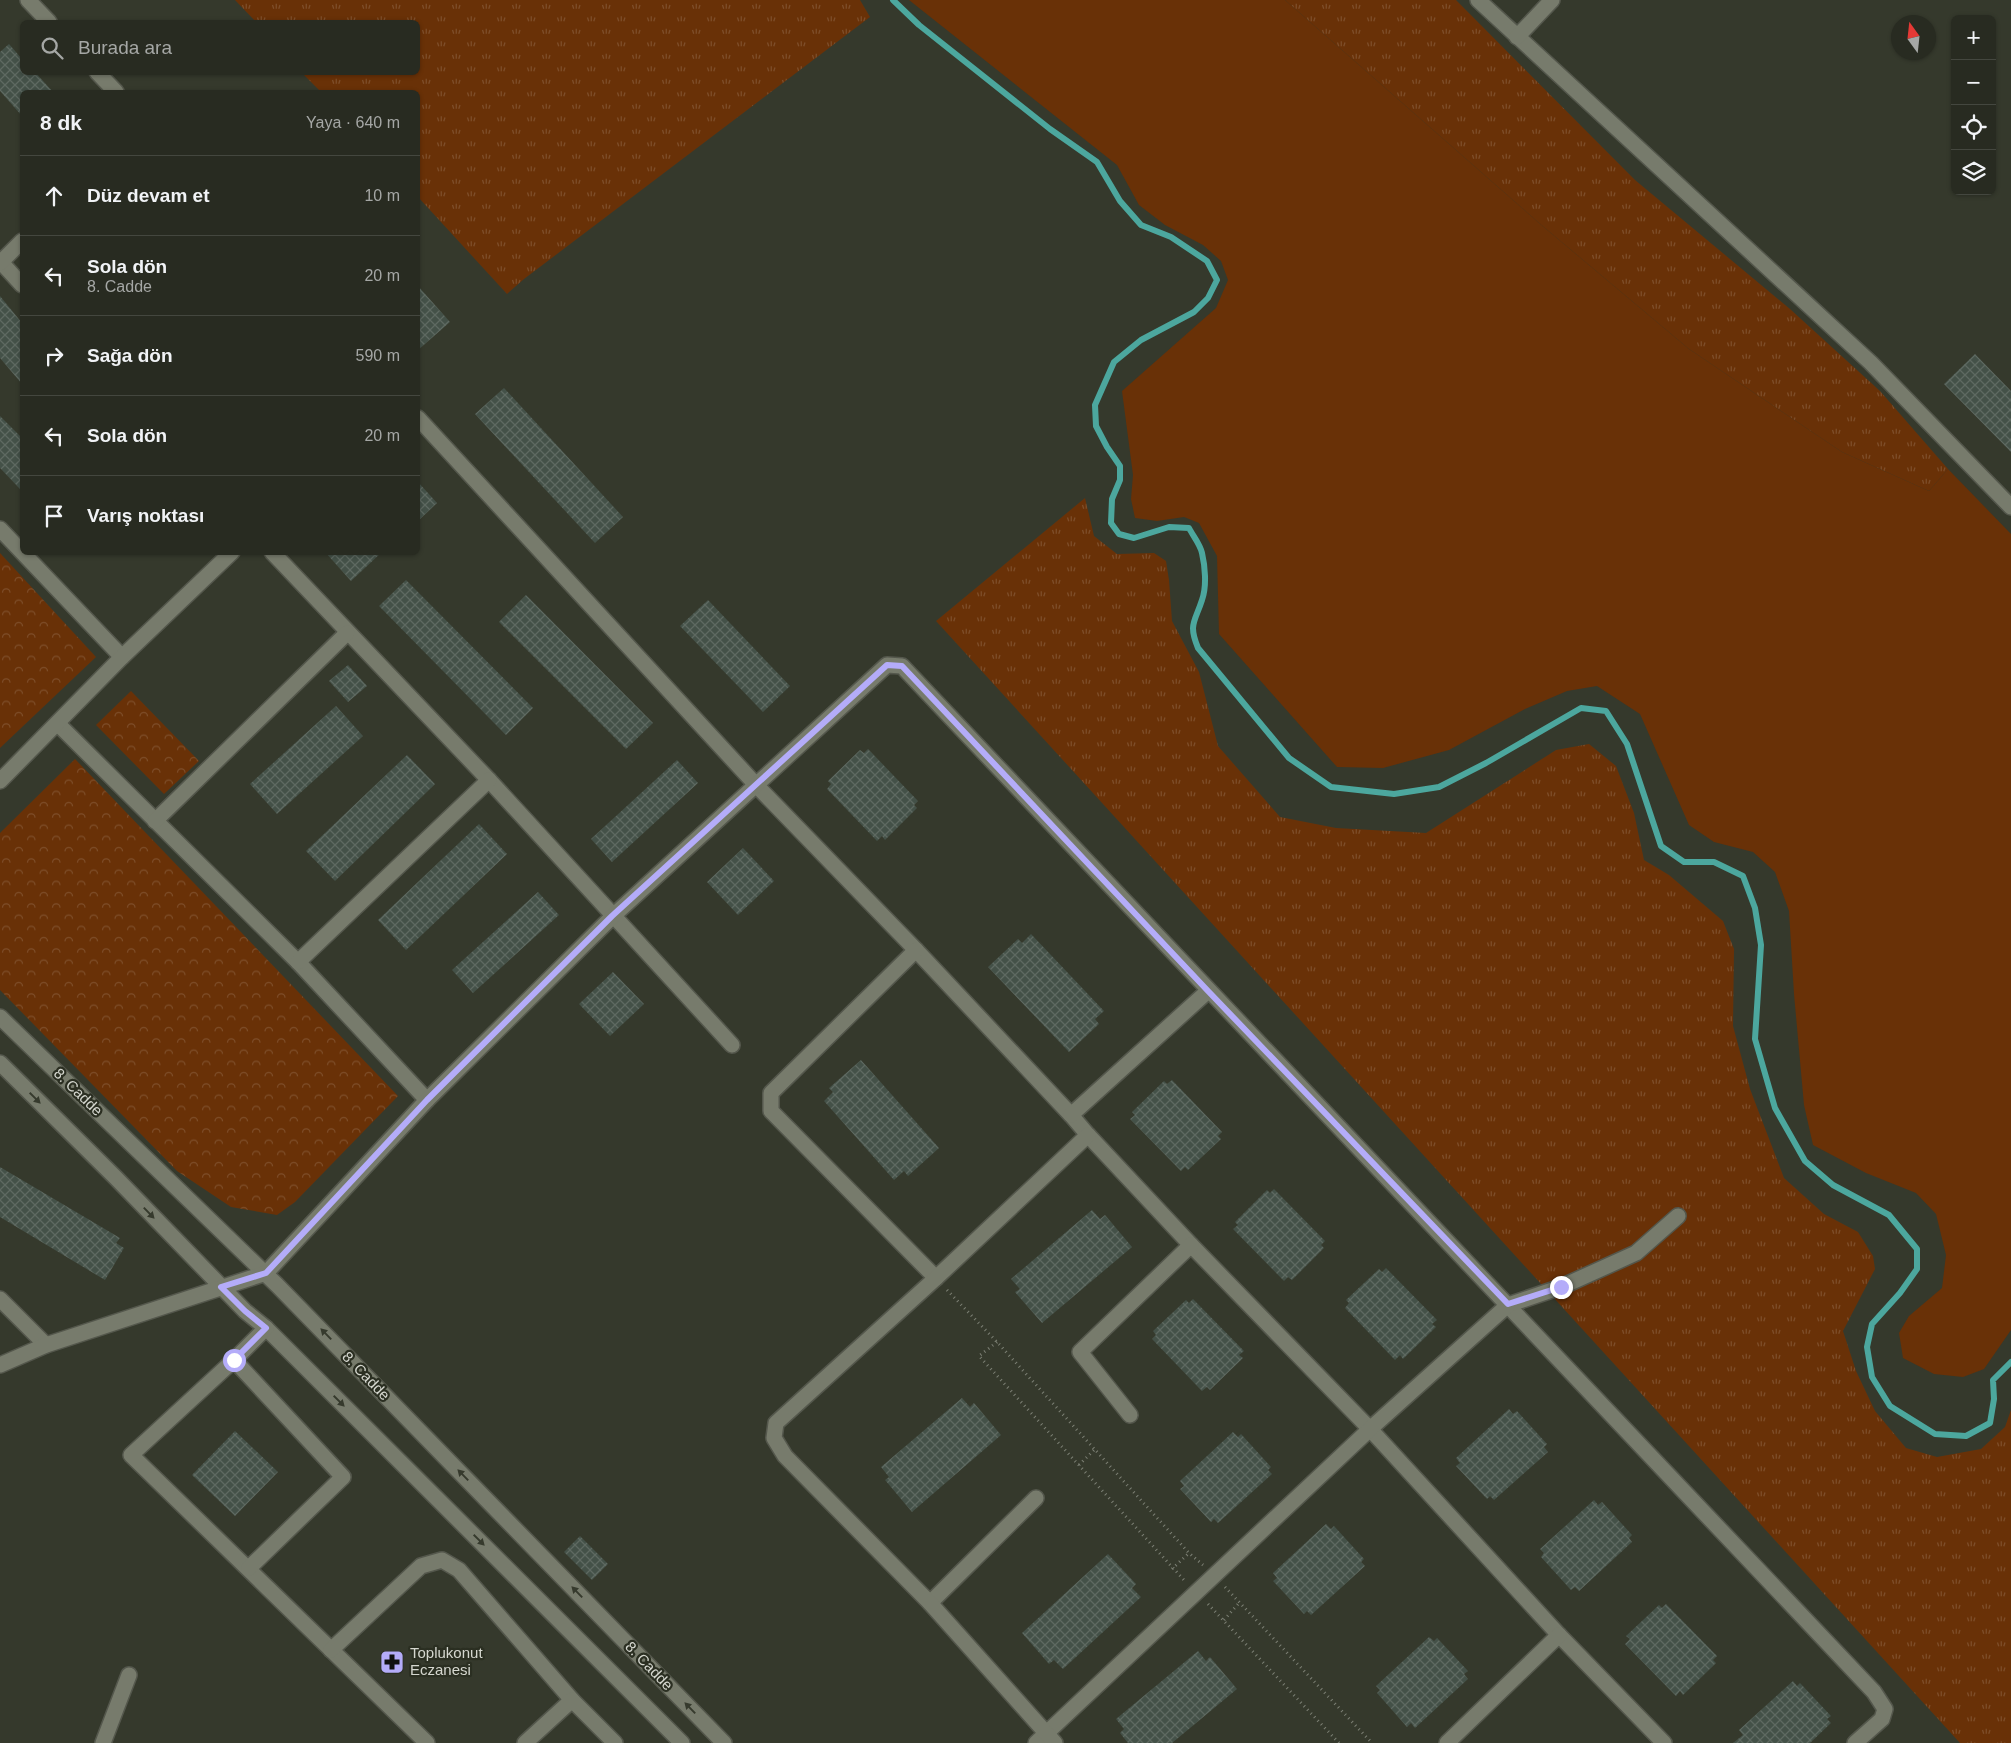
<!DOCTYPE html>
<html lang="tr">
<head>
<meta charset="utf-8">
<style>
	body { margin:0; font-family:Helvetica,sans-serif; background:#30332a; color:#f1f3f6 }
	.controls { position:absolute; right:15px; top:15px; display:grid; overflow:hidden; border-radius:8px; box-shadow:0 1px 4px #0004 }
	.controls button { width:45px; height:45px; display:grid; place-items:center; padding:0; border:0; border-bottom:1px solid #44473f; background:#282b21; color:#f1f3f6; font:25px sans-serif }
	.compass { position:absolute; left:1891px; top:15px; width:45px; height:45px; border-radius:50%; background:#282b21; box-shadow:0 1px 4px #0004; rotate:345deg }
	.stop { position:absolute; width:15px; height:15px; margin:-11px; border:4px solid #b4acf9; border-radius:50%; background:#fff }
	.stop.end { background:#b4acf9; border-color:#fff; box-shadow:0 1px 5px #0008 }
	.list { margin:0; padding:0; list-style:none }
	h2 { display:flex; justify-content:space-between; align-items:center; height:65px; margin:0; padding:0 20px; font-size:21px }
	h2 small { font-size:16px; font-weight:400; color:#a5a7a5 }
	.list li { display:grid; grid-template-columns:32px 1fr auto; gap:15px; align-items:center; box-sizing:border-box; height:80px; padding:0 20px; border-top:1px solid #44473f }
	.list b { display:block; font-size:19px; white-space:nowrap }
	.list p { margin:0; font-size:16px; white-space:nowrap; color:#a5a7a5 }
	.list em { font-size:16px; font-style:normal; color:#a5a7a5 }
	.icon { flex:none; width:28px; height:28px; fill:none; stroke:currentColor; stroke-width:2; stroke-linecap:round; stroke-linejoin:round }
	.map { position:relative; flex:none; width:2011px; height:1743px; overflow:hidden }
	.search { position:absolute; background:#282b21; box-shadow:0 1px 4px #0004; left:20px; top:20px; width:400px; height:55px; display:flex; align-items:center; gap:12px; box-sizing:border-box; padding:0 18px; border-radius:8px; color:#a5a7a5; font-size:19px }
	.panel { position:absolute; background:#282b21; box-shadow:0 1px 4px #0004; left:20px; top:90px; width:400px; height:465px; border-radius:8px }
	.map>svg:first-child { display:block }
	.grass { fill:url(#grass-tufts) }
	.forest { fill:url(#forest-crowns) }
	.garden { fill:#693107 }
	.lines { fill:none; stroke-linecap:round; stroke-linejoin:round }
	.stream { stroke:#4ca79e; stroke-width:6 }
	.building { fill:url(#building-cross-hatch) }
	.minor-casing { stroke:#54574c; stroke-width:18 }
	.path { stroke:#7d8075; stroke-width:3; stroke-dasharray:1 4; stroke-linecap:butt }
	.minor { stroke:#777b6c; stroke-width:15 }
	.oneway { fill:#363a2d }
	.route { stroke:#b4acf9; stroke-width:6 }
	.labels { text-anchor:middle; stroke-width:4.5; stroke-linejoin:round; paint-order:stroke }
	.street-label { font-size:15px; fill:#d5d7cf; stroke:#2b2f22 }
	.poi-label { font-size:15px; fill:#d5d7cf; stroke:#2b2f22; text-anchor:start }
</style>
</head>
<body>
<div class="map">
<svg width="2011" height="1743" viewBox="0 0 2011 1743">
	<defs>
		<pattern id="grass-tufts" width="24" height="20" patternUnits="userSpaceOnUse" patternTransform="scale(1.25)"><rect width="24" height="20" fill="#693107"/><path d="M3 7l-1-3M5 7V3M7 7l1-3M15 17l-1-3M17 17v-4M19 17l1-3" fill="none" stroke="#7e4e2a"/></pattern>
		<pattern id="forest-crowns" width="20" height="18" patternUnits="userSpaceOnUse" patternTransform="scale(1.25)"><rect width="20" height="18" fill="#693107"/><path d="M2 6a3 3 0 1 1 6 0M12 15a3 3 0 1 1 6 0" fill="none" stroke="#7e4e2a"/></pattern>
		<pattern id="building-cross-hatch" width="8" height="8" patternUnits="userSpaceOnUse" patternTransform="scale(1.25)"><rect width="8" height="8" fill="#445148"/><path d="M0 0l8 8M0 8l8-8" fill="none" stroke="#5e6961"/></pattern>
	</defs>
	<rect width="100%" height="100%" fill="#35392c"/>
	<!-- grass -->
	<g class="grass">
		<path d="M235 0H860L870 17 524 279 507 294 418 197V92H321L302 73 418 72V22H256Z"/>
		<path d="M1285 0H1456L1635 180 1790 309 1880 391 1948 469 1929 491 1842 452 1689 349 1539 223Z"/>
		<path d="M1085 498 1094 536 1117 554 1154 553 1166 561 1169 580 1172 621 1199 672 1218 746 1280 817 1336 828 1426 833 1556 750 1589 744 1616 766 1634 813 1644 860 1669 875 1723 921 1734 949 1733 1026 1750 1089 1784 1178 1824 1214 1858 1232 1873 1256 1875 1269 1843 1331 1856 1371 1875 1411 1906 1448 1937 1457 1981 1449 2005 1427 2011 1410V1743H1960L936 621Z"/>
	</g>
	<!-- forest -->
	<g class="forest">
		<path d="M0 553 96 657 0 748Z"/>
		<path d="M131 691 199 761 164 794 96 725Z"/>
		<path d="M75 759 398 1096 295 1202 277 1215 231 1207 177 1171 0 990V833Z"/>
	</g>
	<!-- garden -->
	<path class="garden" d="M909 0H1285L1539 223 1689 349 1842 452 1929 491 1948 469 2011 534V1330L1984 1369 1963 1377 1934 1374 1903 1358 1899 1333 1909 1316 1942 1288 1946 1255 1936 1214 1916 1193 1866 1173 1813 1145 1804 1105 1794 994 1789 911 1775 872 1753 852 1714 842 1689 825 1640 714 1597 686 1567 691 1525 709 1449 750 1383 768 1337 767 1219 634 1217 556 1199 523 1184 517 1157 521 1135 518 1131 499 1133 475 1122 391 1216 308 1228 280 1221 261 1203 245 1165 225 1139 205 1117 165Z"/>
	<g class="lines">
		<!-- stream -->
		<path class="stream" d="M893 0 919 25 1050 129 1097 162 1120 201 1141 225 1171 237 1207 261 1217 280 1208 298 1194 312 1141 340 1114 362 1095 405 1096 426 1107 447 1120 466V480L1112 499 1111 523 1119 534 1134 538 1169 527 1189 528C1193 536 1200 544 1202 553 1205 566 1207 586 1202 600 1195 622 1188 624 1198 648L1289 758 1331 787 1394 794 1439 787 1486 763 1581 708 1606 711 1627 744 1661 846 1684 862H1714L1743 876 1755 908 1761 945 1755 1039 1775 1108 1805 1161 1833 1185 1889 1215 1917 1249V1269L1900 1293 1872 1324 1867 1347 1872 1377 1890 1406 1935 1434 1966 1436 1990 1423 1994 1399 1993 1380 2011 1362"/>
	</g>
	<!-- building -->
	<g class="building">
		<path d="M9 44 22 59V72H35L53 92H22V116L0 91V52Z"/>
		<path d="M418 286 450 322 418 350Z"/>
		<path d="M0 296 22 323V384L0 358Z"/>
		<path d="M1975 354 2011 391V452L1944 384Z"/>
		<path d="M504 388 623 517 595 543 475 414Z"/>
		<path d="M0 416 22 438V491L0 468Z"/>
		<path d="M418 482 437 503 418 521Z"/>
		<path d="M325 552H382L351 581Z"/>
		<path d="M406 580 533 708 506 735 379 606Z"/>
		<path d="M526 595 653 723 626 749 499 622Z"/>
		<path d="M708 600 790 686 763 712 680 626Z"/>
		<path d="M348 665 367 686 348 702 329 681Z"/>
		<path d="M336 706 363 736 277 814 250 784Z"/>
		<path d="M868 749 918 801 914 805 917 808 885 840 882 836 877 841 827 789 831 784 828 781 860 750 864 753Z"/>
		<path d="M407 755 435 784 335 881 306 851Z"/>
		<path d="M677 760 698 783 612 862 591 839Z"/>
		<path d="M479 824 507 854 406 950 378 920Z"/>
		<path d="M743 848 774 881 738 915 707 882Z"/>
		<path d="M538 892 559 915 473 993 452 970Z"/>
		<path d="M1031 934 1104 1011 1095 1019 1099 1024 1069 1052 988 967 1018 939 1022 943Z"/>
		<path d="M613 972 644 1004 610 1036 579 1004Z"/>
		<path d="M861 1060 939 1148 908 1176 904 1171 894 1180 824 1101 833 1092 829 1088Z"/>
		<path d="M1172 1080 1222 1132 1218 1136 1221 1139 1188 1170 1185 1167 1181 1171 1130 1119 1135 1115 1132 1112 1164 1081 1167 1084Z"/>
		<path d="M0 1167 120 1238 116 1243 124 1248 105 1280 0 1217Z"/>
		<path d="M1274 1189 1325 1241 1321 1245 1324 1248 1292 1280 1288 1277 1284 1281 1233 1229 1238 1225 1235 1222 1267 1190 1270 1193Z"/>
		<path d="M1092 1210 1100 1219 1105 1215 1132 1247 1042 1323 1015 1292 1020 1289 1011 1279Z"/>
		<path d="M1386 1268 1437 1320 1432 1324 1436 1327 1403 1359 1400 1355 1395 1360 1345 1308 1349 1303 1346 1300 1379 1269 1382 1272Z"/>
		<path d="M1193 1299 1244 1351 1239 1355 1243 1358 1210 1390 1207 1387 1202 1391 1152 1339 1156 1335 1153 1331 1186 1300 1189 1303Z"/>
		<path d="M962 1398 970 1407 974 1403 1001 1435 912 1512 885 1480 889 1477 881 1467Z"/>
		<path d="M1509 1409 1513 1414 1517 1411 1547 1444 1544 1447 1548 1452 1494 1500 1490 1496 1487 1499 1456 1466 1460 1463 1456 1458Z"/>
		<path d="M235 1431 278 1472 235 1516 192 1475Z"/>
		<path d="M1233 1432 1238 1437 1241 1434 1271 1467 1268 1470 1272 1474 1218 1523 1214 1519 1211 1522 1180 1489 1184 1486 1180 1481Z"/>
		<path d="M1594 1500 1598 1505 1602 1502 1632 1535 1629 1538 1632 1542 1579 1591 1575 1587 1571 1590 1541 1557 1544 1553 1540 1549Z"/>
		<path d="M1326 1524 1331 1529 1334 1526 1364 1559 1361 1562 1365 1566 1311 1615 1307 1611 1304 1614 1273 1581 1277 1578 1273 1573Z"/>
		<path d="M580 1536 608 1564 592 1580 564 1552Z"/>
		<path d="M1108 1554 1136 1584 1132 1588 1141 1597 1063 1669 1054 1660 1049 1664 1022 1633Z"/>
		<path d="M1666 1604 1717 1656 1713 1660 1716 1663 1683 1695 1680 1691 1676 1696 1625 1644 1630 1639 1626 1636 1659 1605 1662 1608Z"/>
		<path d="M1429 1637 1434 1641 1437 1638 1468 1671 1464 1674 1468 1679 1415 1728 1411 1723 1407 1727 1377 1693 1380 1690 1376 1686Z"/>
		<path d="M1198 1651 1206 1661 1210 1657 1237 1689 1172 1743H1128L1120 1733 1124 1729 1116 1719Z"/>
		<path d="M1793 1681 1797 1686 1800 1683 1831 1716 1827 1719 1831 1723 1810 1743H1733L1743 1735 1739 1730Z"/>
	</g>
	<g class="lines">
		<!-- minor casing -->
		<g class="minor-casing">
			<g id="minor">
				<path d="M28 0 49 22"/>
				<path d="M1478 0 1871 363 2011 507"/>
				<path d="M1517 37 1552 0"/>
				<path d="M97 72 116 92"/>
				<path d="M0 261 22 285"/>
				<path d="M0 263 22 241"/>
				<path d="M418 418 757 786 916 950 1071 1115 1088 1135 1191 1245 1370 1429 1559 1635 1664 1743"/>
				<path d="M0 529 122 657"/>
				<path d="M272 552 489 780 732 1045"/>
				<path d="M58 724 298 962 427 1100"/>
				<path d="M0 781 122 657 232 552"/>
				<path d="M155 821 347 633"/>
				<path d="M916 950 771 1093V1111L936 1278"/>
				<path d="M298 962 489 780"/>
				<path d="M0 1017 277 1285 724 1743"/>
				<path d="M0 1063 116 1178 245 1311 266 1328 682 1743"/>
				<path d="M1071 1115 1208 991"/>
				<path d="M0 1299 46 1345"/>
				<path d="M266 1328 234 1360 131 1455 427 1743"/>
				<path d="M234 1360 343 1477 249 1568"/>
				<path d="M0 1365 46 1345 266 1273 427 1100 613 916 887 665 902 666 1874 1692 1885 1709 1882 1719 1855 1743"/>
				<path d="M1130 1415 1080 1352 1191 1245"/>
				<path d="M930 1603 1036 1498"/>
				<path d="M331 1650 421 1566 442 1560 459 1570 572 1700"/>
				<path d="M103 1743 129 1675"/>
				<path d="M525 1743 572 1700 615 1743"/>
				<path d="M1036 1743 1370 1429 1508 1305 1561 1287 1636 1253 1678 1216"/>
				<path d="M1055 1743 930 1603 785 1456 774 1438 776 1423 936 1278 1088 1135"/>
				<path d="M1447 1743 1559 1635"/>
			</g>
		</g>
		<!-- path -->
		<g class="path">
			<path d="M947 1290 997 1342 1189 1553 1203 1565"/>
			<path d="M997 1342 979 1356 1184 1580"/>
			<path d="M1079 1465 1095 1449"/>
			<path d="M1172 1569 1189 1553"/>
			<path d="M1225 1587 1372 1743"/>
			<path d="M1208 1604 1339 1743"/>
			<path d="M1224 1620 1239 1603"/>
		</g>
		<!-- minor -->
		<use href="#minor" class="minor"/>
	</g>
	<!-- one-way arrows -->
	<defs><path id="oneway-solid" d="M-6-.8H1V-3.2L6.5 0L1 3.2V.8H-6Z" transform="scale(1.25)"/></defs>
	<g class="oneway">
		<use href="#oneway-solid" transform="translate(35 1098) rotate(45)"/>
		<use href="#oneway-solid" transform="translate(149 1213) rotate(46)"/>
		<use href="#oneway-solid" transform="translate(326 1334) rotate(-134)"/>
		<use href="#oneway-solid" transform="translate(339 1401) rotate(45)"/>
		<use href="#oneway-solid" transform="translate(463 1475) rotate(-134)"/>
		<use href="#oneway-solid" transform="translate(479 1540) rotate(45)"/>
		<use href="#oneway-solid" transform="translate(577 1592) rotate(-134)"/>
		<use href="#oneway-solid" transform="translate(690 1708) rotate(-134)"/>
	</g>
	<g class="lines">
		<!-- route -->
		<path class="route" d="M234 1360 266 1328 245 1311 221 1287 266 1273 427 1100 612 916 887 665 902 666 1208 991 1508 1304 1561 1287"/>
	</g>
	<!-- icons -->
	<defs>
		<g id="pharmacy-square" transform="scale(1.25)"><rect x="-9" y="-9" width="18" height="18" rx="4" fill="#b4acf9" stroke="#2b2f22"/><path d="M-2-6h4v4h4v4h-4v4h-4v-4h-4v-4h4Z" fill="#111"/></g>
	</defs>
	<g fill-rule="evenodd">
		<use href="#pharmacy-square" x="392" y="1662"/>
	</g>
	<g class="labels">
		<!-- street labels -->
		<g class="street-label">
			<text transform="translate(78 1092) rotate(44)" y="5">8. Cadde</text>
			<text transform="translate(366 1376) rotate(46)" y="5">8. Cadde</text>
			<text transform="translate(649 1666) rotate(46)" y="5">8. Cadde</text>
		</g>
		<!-- poi labels -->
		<g class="poi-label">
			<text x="410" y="1658">Toplukonut<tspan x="410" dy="17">Eczanesi</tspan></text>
		</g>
	</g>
</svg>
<div class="controls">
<button>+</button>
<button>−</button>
<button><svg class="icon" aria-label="locate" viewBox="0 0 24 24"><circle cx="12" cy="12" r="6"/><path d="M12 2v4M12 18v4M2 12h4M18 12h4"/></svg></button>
<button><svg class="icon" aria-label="layers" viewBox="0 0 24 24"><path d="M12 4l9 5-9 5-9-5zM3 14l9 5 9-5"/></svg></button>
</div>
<svg class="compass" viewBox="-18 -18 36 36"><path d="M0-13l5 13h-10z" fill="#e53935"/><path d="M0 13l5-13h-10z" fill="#a5a7a5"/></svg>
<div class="stop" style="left:234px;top:1360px"></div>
<div class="stop end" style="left:1561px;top:1287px"></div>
<div class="search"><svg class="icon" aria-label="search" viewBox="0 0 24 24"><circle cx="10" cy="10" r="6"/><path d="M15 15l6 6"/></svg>Burada ara</div>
<section class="panel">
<h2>8 dk<small>Yaya · 640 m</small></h2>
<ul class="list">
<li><svg class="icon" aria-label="ahead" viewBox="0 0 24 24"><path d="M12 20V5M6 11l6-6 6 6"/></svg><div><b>Düz devam et</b></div><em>10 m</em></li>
<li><svg class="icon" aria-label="left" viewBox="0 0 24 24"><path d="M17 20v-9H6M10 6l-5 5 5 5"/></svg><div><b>Sola dön</b><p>8. Cadde</p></div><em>20 m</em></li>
<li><svg class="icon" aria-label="right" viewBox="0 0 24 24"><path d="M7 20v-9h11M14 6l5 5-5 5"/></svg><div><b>Sağa dön</b></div><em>590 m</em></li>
<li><svg class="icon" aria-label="left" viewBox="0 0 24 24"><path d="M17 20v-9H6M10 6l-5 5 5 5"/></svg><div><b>Sola dön</b></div><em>20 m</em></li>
<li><svg class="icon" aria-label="arrive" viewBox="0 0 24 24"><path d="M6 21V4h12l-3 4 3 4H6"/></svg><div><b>Varış noktası</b></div></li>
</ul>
</section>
</div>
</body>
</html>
